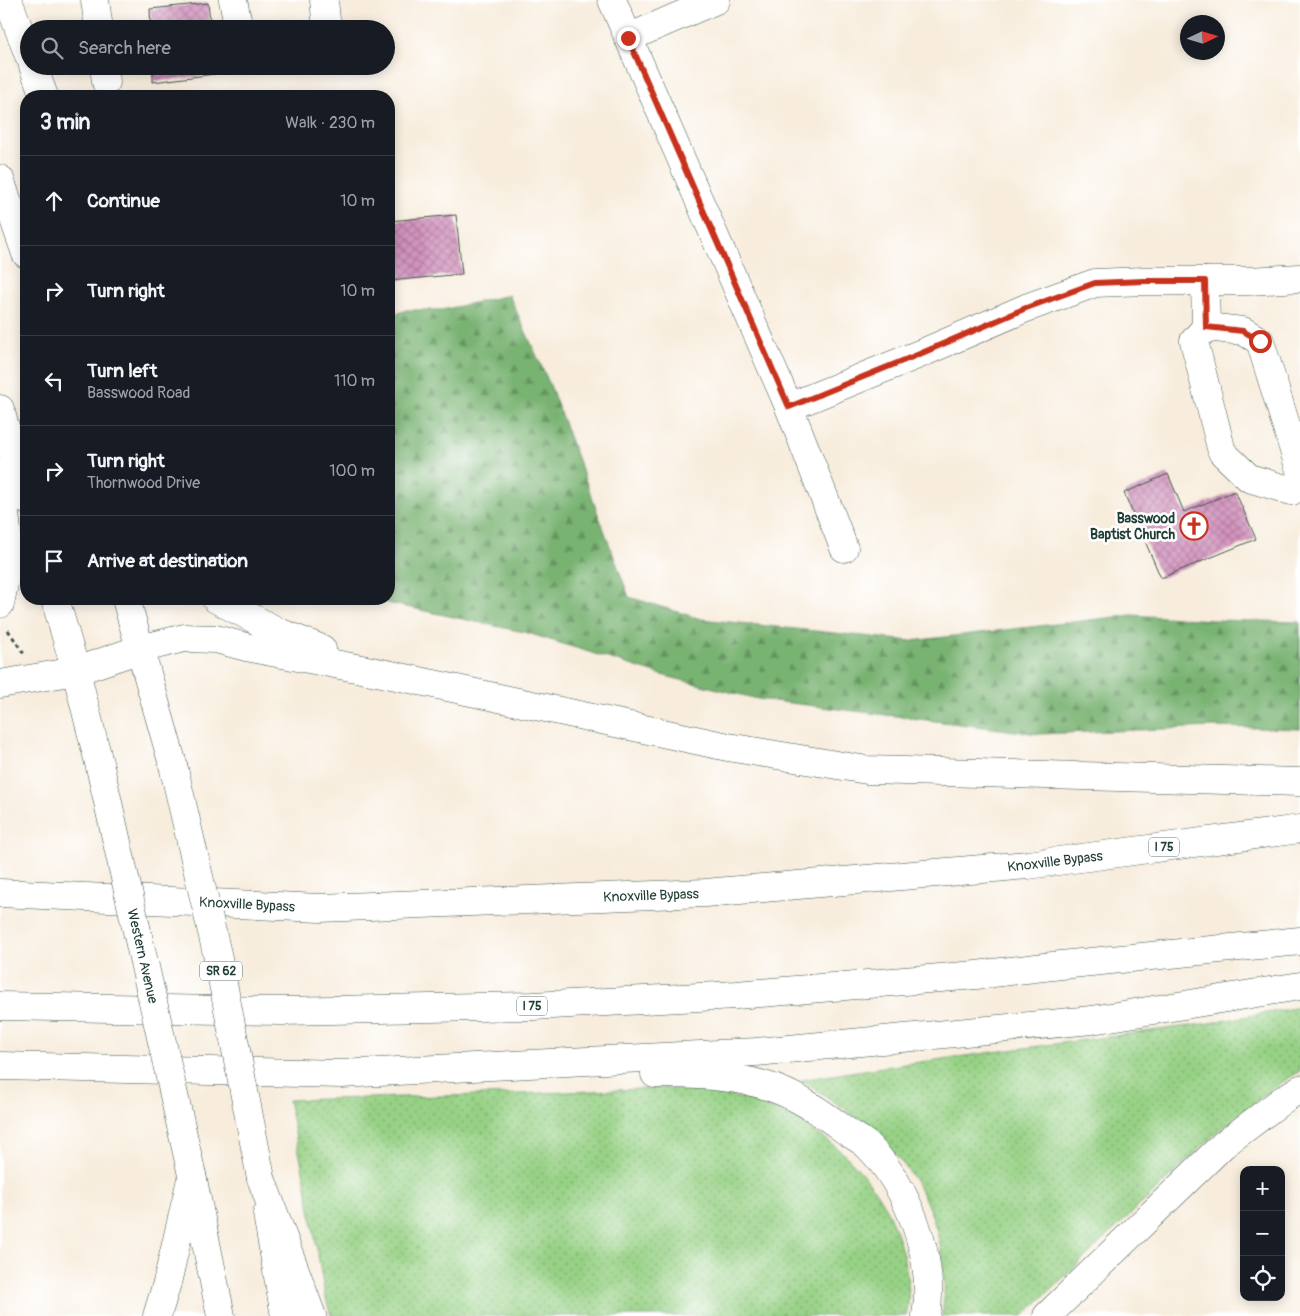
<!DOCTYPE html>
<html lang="en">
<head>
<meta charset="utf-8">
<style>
	body { margin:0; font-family:Pangolin,sans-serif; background:#20242c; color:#f1f3f6 }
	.controls { position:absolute; right:15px; bottom:15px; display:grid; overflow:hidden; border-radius:10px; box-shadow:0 2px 12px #0003 }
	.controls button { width:45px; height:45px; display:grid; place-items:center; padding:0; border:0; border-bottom:1px solid #363941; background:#171b24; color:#f1f3f6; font:25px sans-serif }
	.compass { position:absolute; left:1180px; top:15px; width:45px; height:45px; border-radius:50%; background:#171b24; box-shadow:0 2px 12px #0003; rotate:86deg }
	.stop { position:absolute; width:15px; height:15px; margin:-11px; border:4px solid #c8321e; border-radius:50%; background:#fff }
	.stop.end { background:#c8321e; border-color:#fff; box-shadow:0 1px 5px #0008 }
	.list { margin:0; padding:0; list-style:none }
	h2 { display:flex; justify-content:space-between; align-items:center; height:65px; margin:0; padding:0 20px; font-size:21px }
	h2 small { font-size:16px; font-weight:400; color:#9ea1a6 }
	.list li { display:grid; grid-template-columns:32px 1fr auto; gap:15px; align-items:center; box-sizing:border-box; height:90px; padding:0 20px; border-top:1px solid #363941 }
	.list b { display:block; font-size:19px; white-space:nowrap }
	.list p { margin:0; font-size:16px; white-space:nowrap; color:#9ea1a6 }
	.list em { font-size:16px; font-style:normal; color:#9ea1a6 }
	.icon { flex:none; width:28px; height:28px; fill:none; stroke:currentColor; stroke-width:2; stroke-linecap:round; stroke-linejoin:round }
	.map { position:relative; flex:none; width:1300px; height:1316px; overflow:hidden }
	.search { position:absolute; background:#171b24; box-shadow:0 2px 12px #0003; left:20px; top:20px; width:375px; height:55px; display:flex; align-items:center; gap:12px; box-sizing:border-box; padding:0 18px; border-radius:28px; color:#9ea1a6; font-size:19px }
	.panel { position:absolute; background:#171b24; box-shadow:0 2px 12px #0003; left:20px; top:90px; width:375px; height:515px; border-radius:20px }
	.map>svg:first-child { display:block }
	.green { fill:url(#green-dots); stroke:#5b875c }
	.forest { fill:url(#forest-firs); stroke:#4c7853 }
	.building { fill:url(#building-cross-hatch) }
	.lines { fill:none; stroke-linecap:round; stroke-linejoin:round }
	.minor-casing { stroke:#40574d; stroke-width:29 }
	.major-casing { stroke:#40574d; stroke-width:29 }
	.highway-casing { stroke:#40574d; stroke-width:29 }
	.path { stroke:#40574d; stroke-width:3; stroke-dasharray:4 4; stroke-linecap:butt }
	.minor { stroke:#fff; stroke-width:28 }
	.major { stroke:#fff; stroke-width:28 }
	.highway { stroke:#fff; stroke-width:28 }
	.major-bridge-casing { stroke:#40574d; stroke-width:29; stroke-linecap:butt }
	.major-bridge { stroke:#fff; stroke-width:28 }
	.route { stroke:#c8321e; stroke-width:6 }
	.labels { text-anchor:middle; stroke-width:5; stroke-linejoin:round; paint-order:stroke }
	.shield { fill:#fff; stroke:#627771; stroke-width:1 }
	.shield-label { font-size:12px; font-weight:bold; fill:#1f3d34 }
	.poi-label { font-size:14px; font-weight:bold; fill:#1f3d34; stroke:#fff; text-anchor:end }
	.street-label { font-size:14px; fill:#1f3d34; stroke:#fff }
</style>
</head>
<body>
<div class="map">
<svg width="1300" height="1316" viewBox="0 0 1300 1316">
	<defs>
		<pattern id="green-dots" width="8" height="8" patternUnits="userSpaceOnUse" patternTransform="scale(1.25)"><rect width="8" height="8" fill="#97d185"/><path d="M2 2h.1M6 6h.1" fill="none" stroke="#7bab6e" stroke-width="1.8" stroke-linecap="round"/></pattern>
		<pattern id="forest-firs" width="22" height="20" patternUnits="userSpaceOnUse" patternTransform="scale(1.25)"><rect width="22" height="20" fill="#79b372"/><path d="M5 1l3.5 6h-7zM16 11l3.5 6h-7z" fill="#63935e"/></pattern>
		<pattern id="building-cross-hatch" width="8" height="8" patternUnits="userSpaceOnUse" patternTransform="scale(1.25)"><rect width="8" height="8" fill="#d393be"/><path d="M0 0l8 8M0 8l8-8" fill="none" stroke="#ab799b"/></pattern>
	</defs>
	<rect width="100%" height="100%" fill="#fff"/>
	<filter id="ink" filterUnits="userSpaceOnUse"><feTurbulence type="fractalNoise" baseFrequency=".02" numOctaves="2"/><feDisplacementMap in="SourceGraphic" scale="10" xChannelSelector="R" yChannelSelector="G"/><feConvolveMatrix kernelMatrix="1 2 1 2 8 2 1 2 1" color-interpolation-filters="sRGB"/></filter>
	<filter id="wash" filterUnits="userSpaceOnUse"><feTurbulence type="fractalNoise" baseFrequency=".0096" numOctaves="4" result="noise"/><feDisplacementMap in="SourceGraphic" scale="20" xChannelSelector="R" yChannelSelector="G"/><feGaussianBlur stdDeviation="1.12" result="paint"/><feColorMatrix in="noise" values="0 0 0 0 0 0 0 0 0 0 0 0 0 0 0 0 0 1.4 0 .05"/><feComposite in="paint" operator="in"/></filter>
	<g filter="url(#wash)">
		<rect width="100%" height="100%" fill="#f8eddd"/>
		<!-- green -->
		<g class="green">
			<path d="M1300 1007V1071L1275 1087 1215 1134 1023 1316H942C946 1292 944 1268 940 1244 923 1163 867 1122 801 1080L883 1067 1210 1023Z"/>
			<path d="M665 1088C692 1090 718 1092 744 1099 814 1117 878 1171 899 1241 906 1264 912 1292 906 1316H331L325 1296 305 1180 288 1100 519 1094Z"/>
		</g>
		<!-- forest -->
		<path class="forest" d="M509 295 550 385 629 597 701 619 911 641 1132 615 1213 620 1300 622V729L1213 727 1039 734 758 699 665 676 528 633 369 599H389V317L406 310H442Z"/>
		<g id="blocks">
			<!-- building -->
			<g class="building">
				<path d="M208 3 211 29H151L150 9Z"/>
				<path d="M153 66H215V74L153 82Z"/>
				<path d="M456 215 462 274 389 281V221Z"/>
				<path d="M1168 474 1184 512 1235 491 1256 539 1161 578 1124 493Z"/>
			</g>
		</g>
	</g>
	<g filter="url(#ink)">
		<use href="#blocks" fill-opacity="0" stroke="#40574d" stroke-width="1"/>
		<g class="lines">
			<!-- minor casing -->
			<g class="minor-casing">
				<g id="minor">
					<path d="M8 0 29 56"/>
					<path d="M95 0 99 29"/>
					<path d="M233 0 239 29"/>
					<path d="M324 0 327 29"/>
					<path d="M612 0 789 407 844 548"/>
					<path d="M628 38 716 0"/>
					<path d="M33 66 44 96"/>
					<path d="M104 66 106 82"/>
					<path d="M1205 281 1206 327 1194 341 1222 452 1249 478 1292 491 1300 479"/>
					<path d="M1206 327 1243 331 1260 341 1300 470"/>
					<path d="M789 407 922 353 1026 308 1095 283 1144 281H1249L1300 278"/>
				</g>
			</g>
			<!-- major casing -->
			<g class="major-casing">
				<g id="major">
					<path d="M0 179 26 254"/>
					<path d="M0 409 26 500"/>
					<path d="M55 599 76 671 100 767"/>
					<path d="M126 599 173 765"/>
					<path d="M192 1175 221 1316"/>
					<path d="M267 1214 285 1316"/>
				</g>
			</g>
			<!-- highway casing -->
			<g class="highway-casing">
				<g id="highway">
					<path d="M0 473 10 554 0 604"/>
					<path d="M216 599 279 632 322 649"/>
					<path d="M0 684 76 671 140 649 184 638 216 639 246 647 382 673 728 747 867 770 1300 782"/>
					<path d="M0 893 320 908 705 893 1028 865 1300 829"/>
					<path d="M0 1006 282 1011 533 1006 736 995 976 975 1061 965 1300 941"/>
					<path d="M0 1066 341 1074 756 1052 1092 1020 1300 986"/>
					<path d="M655 1074C692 1074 729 1075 764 1085 795 1094 821 1112 846 1131 853 1136 862 1140 868 1146 908 1187 936 1259 926 1316"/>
					<path d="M261 1178 312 1316"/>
					<path d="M157 1316 167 1283 192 1175"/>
					<path d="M1047 1316 1223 1145 1284 1099 1300 1089"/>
				</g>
			</g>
			<!-- path -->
			<path class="path" d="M8 630 24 654"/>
			<!-- minor -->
			<use href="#minor" class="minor"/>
			<!-- major -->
			<use href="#major" class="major"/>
			<!-- highway -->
			<use href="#highway" class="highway"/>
			<!-- major-bridge casing -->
			<g class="major-bridge-casing">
				<g id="major-bridge">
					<path d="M173 765 218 958 261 1178"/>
					<path d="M100 767 192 1175"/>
				</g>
			</g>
			<!-- major-bridge -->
			<use href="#major-bridge" class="major-bridge"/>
		</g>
	</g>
	<g class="lines" filter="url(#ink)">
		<!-- route -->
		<path class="route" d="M628 38 789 407 922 353 1026 308 1095 283 1144 281H1205L1206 327 1243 331 1260 341"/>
	</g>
	<!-- icons -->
	<defs>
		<g id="church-ring" transform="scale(1.4375)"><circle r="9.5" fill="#fff" stroke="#c8321e" stroke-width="1.5"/><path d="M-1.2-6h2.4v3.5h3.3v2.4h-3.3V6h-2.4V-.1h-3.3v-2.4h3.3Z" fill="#c8321e"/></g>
	</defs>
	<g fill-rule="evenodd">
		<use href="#church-ring" x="1194" y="526"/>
	</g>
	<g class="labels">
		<!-- shield labels -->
		<g class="shield">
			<rect x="1149" y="837.5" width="30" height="19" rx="4"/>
			<rect x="200" y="961.5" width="42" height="19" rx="4"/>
			<rect x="517" y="996.5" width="30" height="19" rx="4"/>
		</g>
		<g class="shield-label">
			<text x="1164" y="851">I 75</text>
			<text x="221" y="975">SR 62</text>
			<text x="532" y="1010">I 75</text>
		</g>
		<!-- poi labels -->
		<g class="poi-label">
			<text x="1175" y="523">Basswood<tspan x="1175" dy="16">Baptist Church</tspan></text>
		</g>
		<!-- street labels -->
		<g class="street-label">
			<text transform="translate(1055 861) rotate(-7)" y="5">Knoxville Bypass</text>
			<text transform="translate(651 895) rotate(-2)" y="5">Knoxville Bypass</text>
			<text transform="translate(247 904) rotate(3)" y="5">Knoxville Bypass</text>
			<text transform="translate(143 956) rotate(77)" y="5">Western Avenue</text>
		</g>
	</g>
</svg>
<div class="controls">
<button>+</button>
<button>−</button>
<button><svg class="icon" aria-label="locate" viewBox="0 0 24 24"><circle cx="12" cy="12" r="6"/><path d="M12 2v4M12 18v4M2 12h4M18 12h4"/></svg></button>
</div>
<svg class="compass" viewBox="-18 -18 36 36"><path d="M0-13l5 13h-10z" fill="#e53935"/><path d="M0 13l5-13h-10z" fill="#9ea1a6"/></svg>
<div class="stop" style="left:1260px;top:341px"></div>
<div class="stop end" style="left:628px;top:38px"></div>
<div class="search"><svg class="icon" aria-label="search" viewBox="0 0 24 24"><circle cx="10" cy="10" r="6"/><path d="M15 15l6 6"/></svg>Search here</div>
<section class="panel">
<h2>3 min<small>Walk · 230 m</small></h2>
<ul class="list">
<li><svg class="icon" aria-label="ahead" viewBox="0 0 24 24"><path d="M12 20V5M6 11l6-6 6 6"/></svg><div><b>Continue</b></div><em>10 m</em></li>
<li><svg class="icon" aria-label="right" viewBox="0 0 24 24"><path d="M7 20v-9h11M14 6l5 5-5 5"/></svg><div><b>Turn right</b></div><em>10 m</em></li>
<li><svg class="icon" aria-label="left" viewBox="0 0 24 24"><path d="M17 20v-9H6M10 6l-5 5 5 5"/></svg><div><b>Turn left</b><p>Basswood Road</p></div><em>110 m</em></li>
<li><svg class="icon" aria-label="right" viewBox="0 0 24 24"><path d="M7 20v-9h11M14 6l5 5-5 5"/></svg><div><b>Turn right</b><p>Thornwood Drive</p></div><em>100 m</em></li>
<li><svg class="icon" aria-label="arrive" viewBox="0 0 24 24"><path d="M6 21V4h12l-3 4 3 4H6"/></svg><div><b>Arrive at destination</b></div></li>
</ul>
</section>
</div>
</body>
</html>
